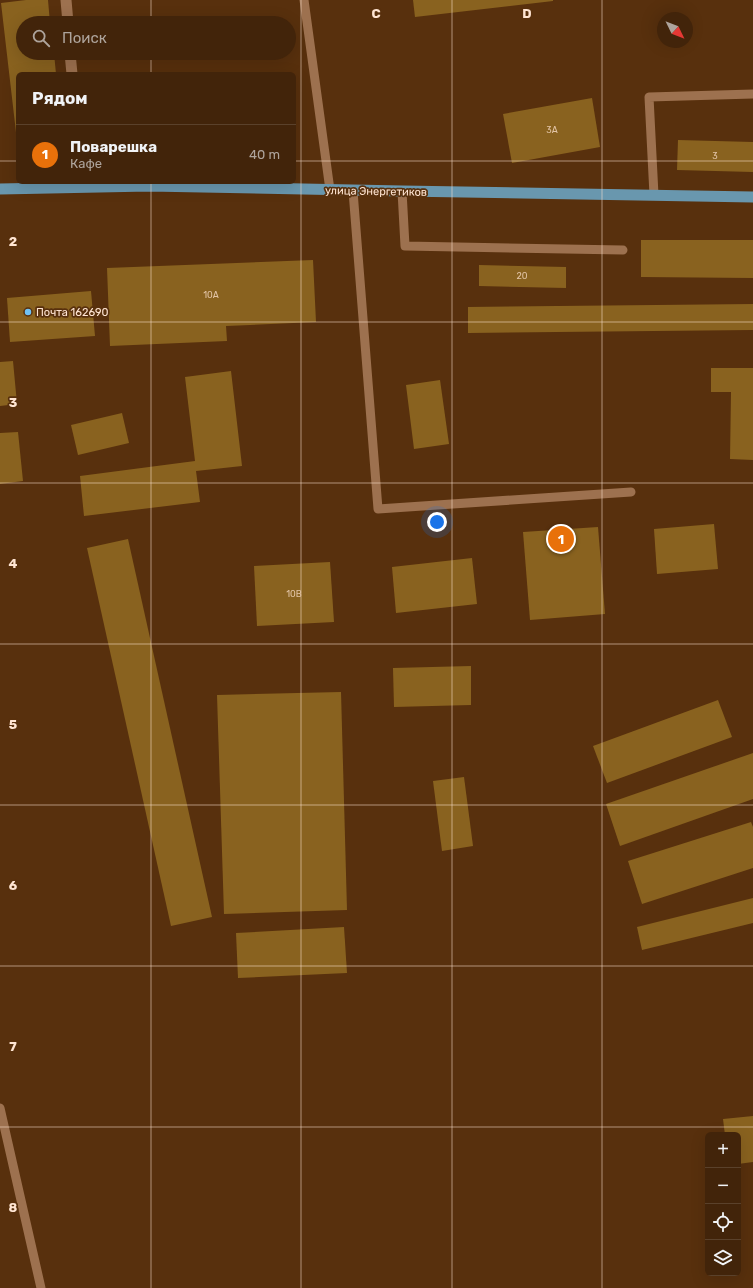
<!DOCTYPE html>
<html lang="ru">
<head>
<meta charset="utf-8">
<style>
	body { margin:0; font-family:Rubik,sans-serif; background:#4c3018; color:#f1f3f6 }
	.controls { position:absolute; right:12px; bottom:12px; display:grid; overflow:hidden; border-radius:6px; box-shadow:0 4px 16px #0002 }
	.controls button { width:36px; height:36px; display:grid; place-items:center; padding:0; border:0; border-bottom:1px solid #5a412b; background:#42240a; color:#f1f3f6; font:20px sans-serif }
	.compass { position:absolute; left:657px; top:12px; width:36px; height:36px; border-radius:50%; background:#42240a; box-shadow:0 4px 16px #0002; rotate:133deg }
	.you { position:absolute; left:437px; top:522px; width:14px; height:14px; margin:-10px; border:3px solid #fff; border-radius:50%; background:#1a73e8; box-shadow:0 0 0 6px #1a73e833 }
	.badge { display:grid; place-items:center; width:26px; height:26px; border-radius:50%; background:#70c2f4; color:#fff; font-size:13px; font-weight:700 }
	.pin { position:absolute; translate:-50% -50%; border:2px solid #fff; box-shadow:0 1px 4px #0006 }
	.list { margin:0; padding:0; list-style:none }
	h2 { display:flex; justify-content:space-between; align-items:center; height:52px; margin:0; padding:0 16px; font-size:17px }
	h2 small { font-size:13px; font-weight:400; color:#aea49c }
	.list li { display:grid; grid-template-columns:26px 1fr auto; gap:12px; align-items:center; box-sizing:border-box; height:60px; padding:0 16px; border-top:1px solid #5a412b }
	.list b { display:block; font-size:15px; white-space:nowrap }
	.list p { margin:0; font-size:13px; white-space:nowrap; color:#aea49c }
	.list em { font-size:13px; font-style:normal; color:#aea49c }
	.icon { flex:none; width:22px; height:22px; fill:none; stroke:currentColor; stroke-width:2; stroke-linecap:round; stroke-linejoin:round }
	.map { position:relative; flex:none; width:753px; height:1288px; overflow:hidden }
	.search { position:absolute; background:#42240a; box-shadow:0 4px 16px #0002; left:16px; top:16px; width:280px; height:44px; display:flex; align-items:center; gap:10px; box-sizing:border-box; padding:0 14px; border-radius:22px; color:#aea49c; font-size:15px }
	.panel { position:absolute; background:#42240a; box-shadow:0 4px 16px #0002; left:16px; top:72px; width:280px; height:112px; border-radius:6px }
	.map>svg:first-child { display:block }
	.building { fill:#89621f }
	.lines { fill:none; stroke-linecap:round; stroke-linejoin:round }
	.service { stroke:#9d714f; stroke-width:9 }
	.minor { stroke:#9d714f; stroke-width:11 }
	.primary { stroke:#6997ae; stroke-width:11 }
	.grid { fill:none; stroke:#ffe5d3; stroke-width:1; stroke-opacity:0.55 }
	.poi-dot { fill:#70c2f4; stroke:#58300d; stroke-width:1.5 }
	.labels { text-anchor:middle; stroke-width:3.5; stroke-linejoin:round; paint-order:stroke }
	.number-label { font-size:9px; fill:#e2c4a6 }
	.street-label { font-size:11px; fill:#ffe5d3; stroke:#58300d }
	.poi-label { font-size:11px; fill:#ffe5d3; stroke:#58300d; text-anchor:start }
	.grid-label { font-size:13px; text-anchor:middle; font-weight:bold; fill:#ffe5d3; stroke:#58300d; stroke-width:3.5; stroke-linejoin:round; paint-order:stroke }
</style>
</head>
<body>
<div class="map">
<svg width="753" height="1288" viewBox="0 0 753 1288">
	<rect width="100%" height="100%" fill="#58300d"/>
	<!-- building -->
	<g class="building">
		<path d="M26 0H48L50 23H23V53H54L56 74H18V140L17 141 1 3Z"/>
		<path d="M413 0H553V1L415 17Z"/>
		<path d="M592 98 600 147 512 163 503 114Z"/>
		<path d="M678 140 753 142V172L677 170Z"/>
		<path d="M641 240H753V278L641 277Z"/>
		<path d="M313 260 316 322 226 326 227 341 110 346 107 268Z"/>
		<path d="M479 265 566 267V288L479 286Z"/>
		<path d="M91 291 95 336 10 342 7 298Z"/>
		<path d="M753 304V330L468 333V307Z"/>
		<path d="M13 361 17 404 0 406V362Z"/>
		<path d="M711 368H753V460L730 459 731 392H711Z"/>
		<path d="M231 371 242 466 196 471 200 502 84 516 80 476 195 461 185 377Z"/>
		<path d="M440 380 449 444 414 449 406 385Z"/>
		<path d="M122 413 129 443 78 455 71 425Z"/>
		<path d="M18 432 23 481 0 484V433Z"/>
		<path d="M714 524 718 569 657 574 654 529Z"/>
		<path d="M598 527 605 614 530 620 523 532Z"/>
		<path d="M128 539 212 917 171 926 87 548Z"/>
		<path d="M472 558 477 604 396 613 392 567Z"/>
		<path d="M330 562 334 622 257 626 254 566Z"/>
		<path d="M471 666V705L394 707 393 668Z"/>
		<path d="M341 692 347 910 224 914 217 695Z"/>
		<path d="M718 700 732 737 607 783 593 746Z"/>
		<path d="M753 753V799L620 846 606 804Z"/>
		<path d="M464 777 473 846 442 851 433 781Z"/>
		<path d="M751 822 753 827V868L642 904 628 861Z"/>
		<path d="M753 898V923L642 950 637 927Z"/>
		<path d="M344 927 347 973 238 978 236 933Z"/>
		<path d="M753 1116V1162L738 1164V1135H725L723 1119Z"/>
	</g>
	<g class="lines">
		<!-- service -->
		<g class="service">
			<path d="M304 0 330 190"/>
			<path d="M353 191 378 509 631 492"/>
			<path d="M402 191 405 246 623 250"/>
			<path d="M654 195 649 97 753 94"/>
			<path d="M0 1108 41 1288"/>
		</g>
		<!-- minor -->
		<g class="minor">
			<path d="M66 0 68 23"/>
			<path d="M70 53 72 74"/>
		</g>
		<!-- primary -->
		<path class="primary" d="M0 189 149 186 402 191 753 197"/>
	</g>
	<!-- grid -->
	<path class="grid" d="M151 0V23M301 0V1288M452 0V1288M602 0V1288M151 53V74M0 161H18M294 161H753M151 182V1288M0 322H753M0 483H753M0 644H753M0 805H753M0 966H753M0 1127H753"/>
	<!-- markers -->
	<circle class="poi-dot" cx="28" cy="312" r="4"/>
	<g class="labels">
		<!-- number labels -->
		<g class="number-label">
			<text x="552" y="133">3А</text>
			<text x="715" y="159">3</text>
			<text x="522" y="279">20</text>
			<text x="211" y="298">10А</text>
			<text x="294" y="597">10В</text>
		</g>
		<!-- street labels -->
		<g class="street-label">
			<text transform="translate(376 191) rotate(1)" y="4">улица Энергетиков</text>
		</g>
		<!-- poi labels -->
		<g class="poi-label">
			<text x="36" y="316">Почта 162690</text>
		</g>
	</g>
	<g class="grid-label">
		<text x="376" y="18">C</text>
		<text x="527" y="18">D</text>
		<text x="13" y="246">2</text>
		<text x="13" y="407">3</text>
		<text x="13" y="568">4</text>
		<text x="13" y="729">5</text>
		<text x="13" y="890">6</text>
		<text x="13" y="1051">7</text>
		<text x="13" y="1212">8</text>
	</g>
</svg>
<div class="controls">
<button>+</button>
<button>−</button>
<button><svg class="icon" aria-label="locate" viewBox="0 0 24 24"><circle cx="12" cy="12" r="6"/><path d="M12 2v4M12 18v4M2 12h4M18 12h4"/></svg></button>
<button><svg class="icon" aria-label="layers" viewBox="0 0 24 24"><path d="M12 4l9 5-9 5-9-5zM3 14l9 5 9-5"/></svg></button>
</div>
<svg class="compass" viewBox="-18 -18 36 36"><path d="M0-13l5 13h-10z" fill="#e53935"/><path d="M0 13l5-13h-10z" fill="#aea49c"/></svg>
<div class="you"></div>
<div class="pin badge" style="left:561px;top:539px;background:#e8710a">1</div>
<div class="search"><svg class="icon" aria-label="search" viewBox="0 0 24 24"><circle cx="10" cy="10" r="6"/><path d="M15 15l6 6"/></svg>Поиск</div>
<section class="panel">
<h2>Рядом<small></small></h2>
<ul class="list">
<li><span class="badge" style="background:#e8710a">1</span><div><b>Поварешка</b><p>Кафе</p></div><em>40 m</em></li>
</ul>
</section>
</div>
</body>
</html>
